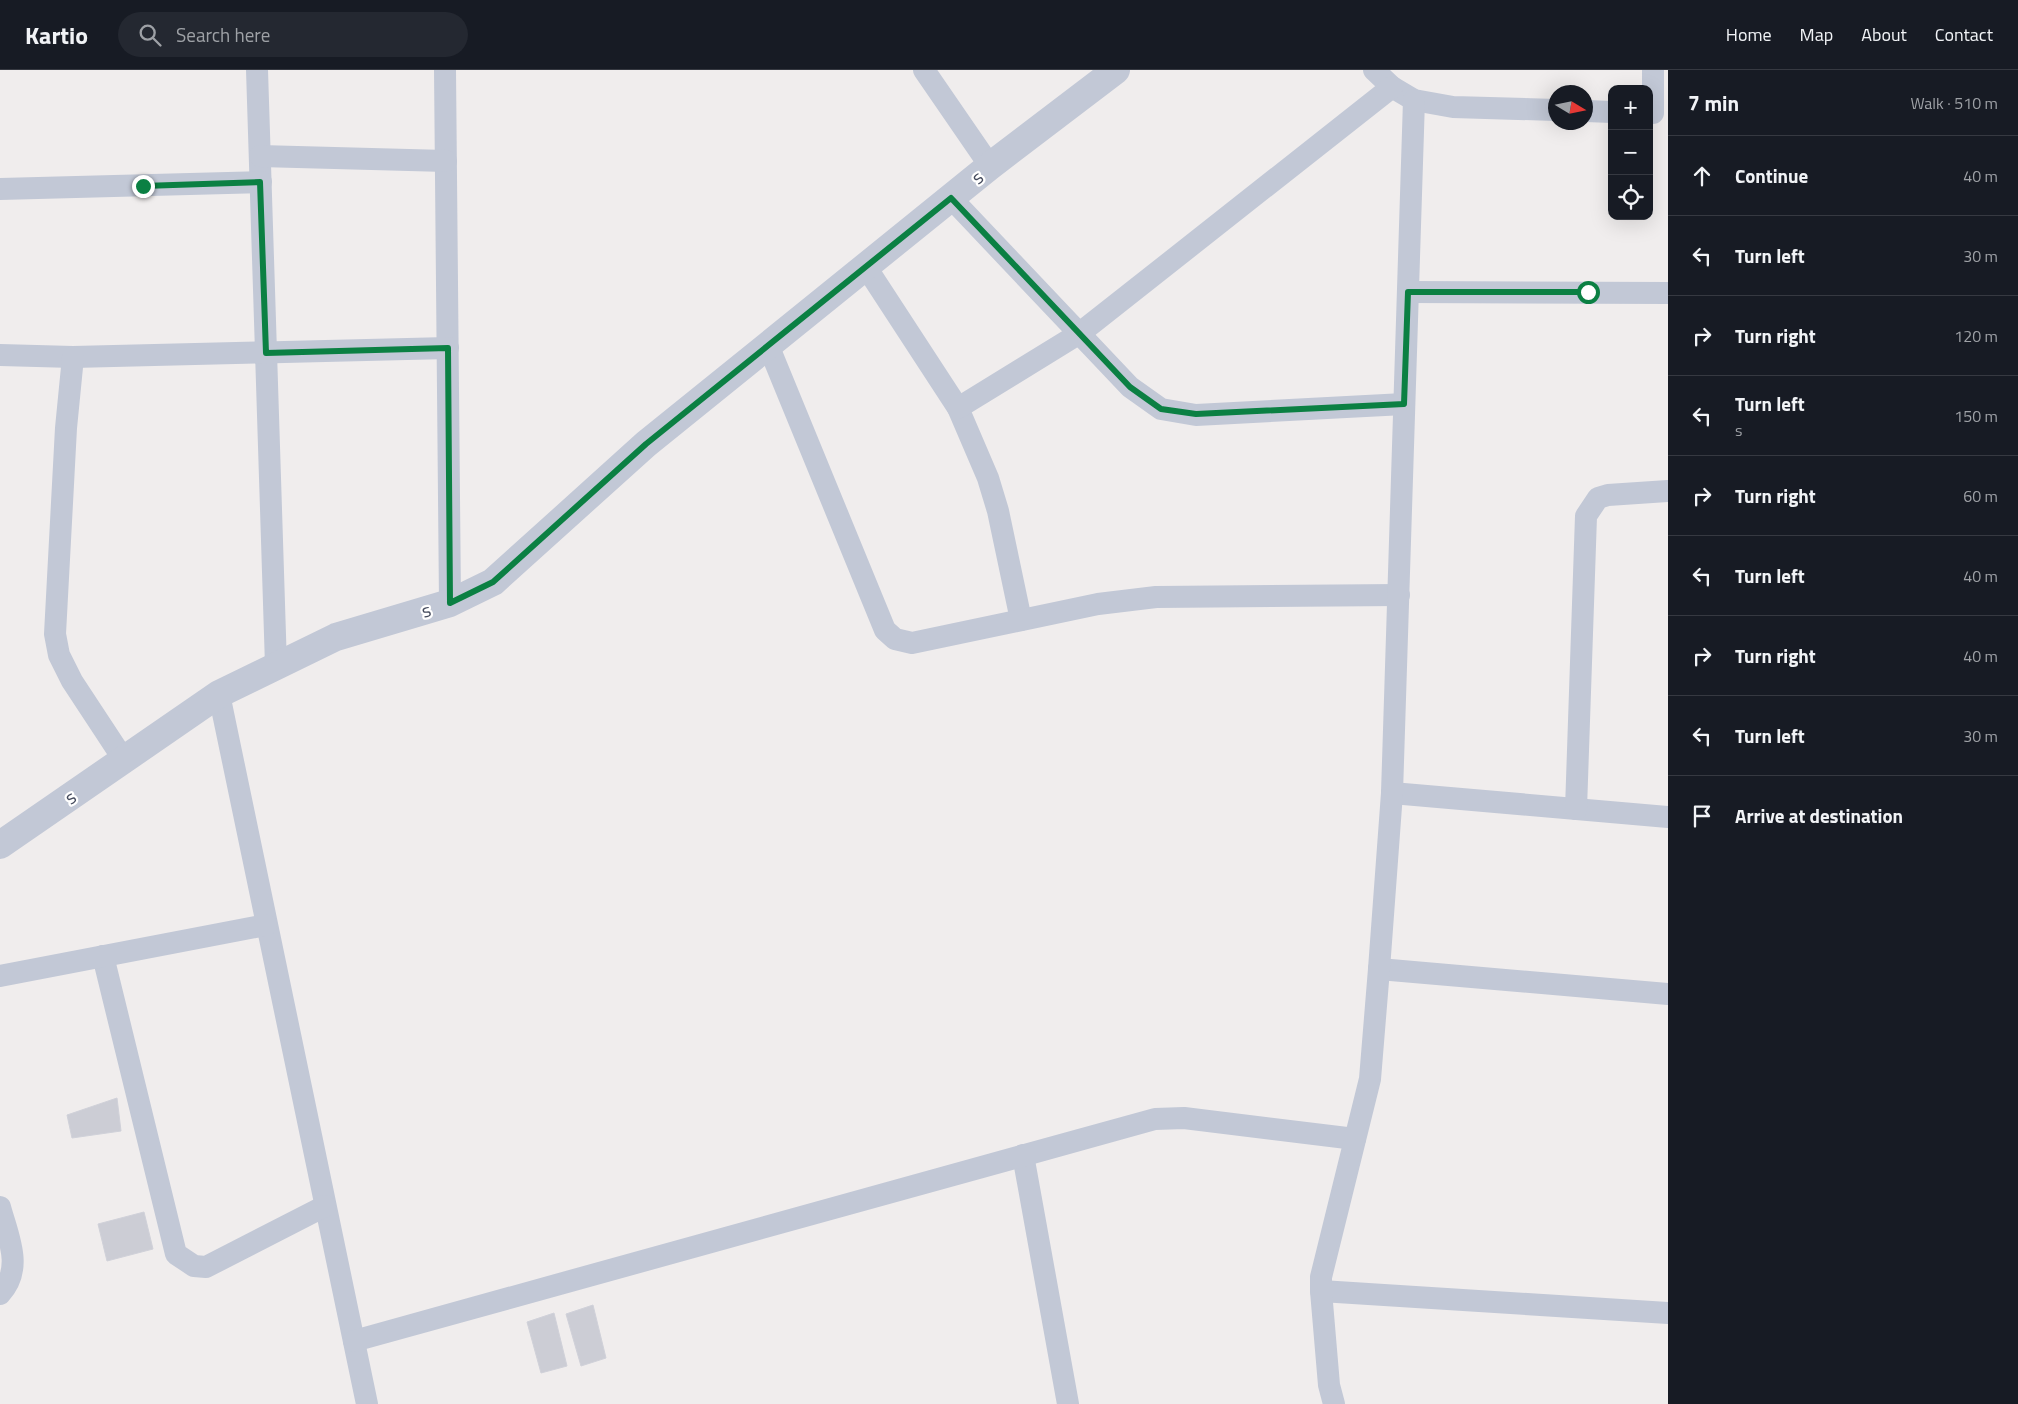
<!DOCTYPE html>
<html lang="en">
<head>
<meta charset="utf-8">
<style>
	body { margin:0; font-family:"Titillium Web",sans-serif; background:#242831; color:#f1f3f6 }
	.controls { position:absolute; right:15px; top:15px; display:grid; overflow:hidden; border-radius:10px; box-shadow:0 5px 20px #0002 }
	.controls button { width:45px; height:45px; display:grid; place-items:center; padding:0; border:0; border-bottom:1px solid #363941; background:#171b24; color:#f1f3f6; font:25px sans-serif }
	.compass { position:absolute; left:1548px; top:15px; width:45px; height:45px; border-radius:50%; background:#171b24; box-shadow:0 5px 20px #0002; rotate:100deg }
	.stop { position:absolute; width:15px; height:15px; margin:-11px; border:4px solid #0b8043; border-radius:50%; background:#fff }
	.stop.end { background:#0b8043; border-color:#fff; box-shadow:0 1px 5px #0008 }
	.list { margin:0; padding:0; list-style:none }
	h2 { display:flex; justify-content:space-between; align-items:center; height:65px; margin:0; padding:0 20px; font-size:21px }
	h2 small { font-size:16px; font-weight:400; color:#9ea1a6 }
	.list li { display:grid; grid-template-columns:32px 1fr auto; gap:15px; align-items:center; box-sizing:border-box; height:80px; padding:0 20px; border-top:1px solid #363941 }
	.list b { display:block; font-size:19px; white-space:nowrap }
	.list p { margin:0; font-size:16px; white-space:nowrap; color:#9ea1a6 }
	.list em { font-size:16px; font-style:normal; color:#9ea1a6 }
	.icon { flex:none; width:28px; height:28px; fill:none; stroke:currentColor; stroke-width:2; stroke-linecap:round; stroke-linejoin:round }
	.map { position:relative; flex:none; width:1668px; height:1334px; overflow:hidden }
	header { display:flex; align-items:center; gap:30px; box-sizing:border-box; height:70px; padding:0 25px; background:#171b24; border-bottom:1px solid #363941 }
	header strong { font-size:24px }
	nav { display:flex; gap:28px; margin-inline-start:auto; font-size:18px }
	.search { width:350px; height:45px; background:#242831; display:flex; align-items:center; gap:12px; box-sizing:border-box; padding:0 18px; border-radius:28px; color:#9ea1a6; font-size:19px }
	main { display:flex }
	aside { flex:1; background:#171b24 }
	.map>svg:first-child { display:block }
	.building { fill:#cccdd5; stroke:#d0d1d9 }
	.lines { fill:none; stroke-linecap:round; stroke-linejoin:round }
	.minor { stroke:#c2c8d6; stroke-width:22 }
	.tertiary { stroke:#c2c8d6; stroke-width:28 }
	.route { stroke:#0b8043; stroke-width:6 }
	.labels { text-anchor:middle; stroke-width:4.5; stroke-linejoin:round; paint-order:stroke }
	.street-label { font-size:19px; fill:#444a5c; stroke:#fff }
</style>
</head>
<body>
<header>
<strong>Kartio</strong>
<div class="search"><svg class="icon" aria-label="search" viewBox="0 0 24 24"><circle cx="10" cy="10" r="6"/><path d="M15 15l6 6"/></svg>Search here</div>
<nav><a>Home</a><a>Map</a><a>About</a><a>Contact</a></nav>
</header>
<main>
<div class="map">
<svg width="1668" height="1334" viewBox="0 0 1668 1334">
	<rect width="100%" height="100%" fill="#f0eded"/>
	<!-- building -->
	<g class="building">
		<path d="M117 1028 121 1061 72 1068 67 1045Z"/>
		<path d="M144 1142 153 1179 107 1191 98 1154Z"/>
		<path d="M593 1235 606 1288 581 1296 566 1244Z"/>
		<path d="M554 1243 567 1296 541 1303 527 1252Z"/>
	</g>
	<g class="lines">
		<!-- minor -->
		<g class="minor">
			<path d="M257 0 276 596"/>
			<path d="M445 0 450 533"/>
			<path d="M924 0 990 96"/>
			<path d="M1374 0 1392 17 1414 30 1453 37 1556 40"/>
			<path d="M1586 41 1612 42"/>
			<path d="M1653 43V0"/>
			<path d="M260 86 446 91"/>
			<path d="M0 119 261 112"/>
			<path d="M951 128 1130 317 1161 339 1196 345 1404 334"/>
			<path d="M866 197 958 338 988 408 998 441 1021 550"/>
			<path d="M1408 222 1668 223"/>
			<path d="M768 275 885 560 895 569 912 573 1098 534 1156 527 1399 525"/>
			<path d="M0 285 73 287 448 278"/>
			<path d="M73 287 66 358 55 564 59 585 72 611 124 690"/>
			<path d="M958 338 1080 263 1392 17"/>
			<path d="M219 624 367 1334"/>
			<path d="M1392 723 1668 747"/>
			<path d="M1576 739 1586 446 1598 428 1608 425 1668 421"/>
			<path d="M103 886 176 1184 194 1196 206 1197 325 1136"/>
			<path d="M1379 899 1668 924"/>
			<path d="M0 906 266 855"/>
			<path d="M1023 1085 1068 1334"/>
			<path d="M0 1137C8 1167 24 1198 0 1224"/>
			<path d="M1321 1221 1668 1243"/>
			<path d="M354 1271 1155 1049 1184 1048 1355 1069"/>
			<path d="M1334 1334 1329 1315 1321 1221V1207L1370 1009 1379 899 1392 723 1414 30"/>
		</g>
		<!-- tertiary -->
		<path class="tertiary" d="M0 775 219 624 336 567 450 533 493 512 646 374 990 96 1116 0"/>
	</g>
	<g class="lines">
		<!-- route -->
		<path class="route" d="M143 116 260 112 266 283 448 278 450 533 493 512 646 374 951 128 1130 317 1161 339 1196 344 1404 334 1408 222H1588"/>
	</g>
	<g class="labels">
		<!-- street labels -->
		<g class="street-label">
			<text transform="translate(977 107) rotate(-39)" y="7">s</text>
			<text transform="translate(426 540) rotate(-16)" y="7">s</text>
			<text transform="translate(70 727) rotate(-35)" y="7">s</text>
		</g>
	</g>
</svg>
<div class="controls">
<button>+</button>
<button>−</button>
<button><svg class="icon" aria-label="locate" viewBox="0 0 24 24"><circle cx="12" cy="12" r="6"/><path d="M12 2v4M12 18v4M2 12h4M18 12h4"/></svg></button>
</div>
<svg class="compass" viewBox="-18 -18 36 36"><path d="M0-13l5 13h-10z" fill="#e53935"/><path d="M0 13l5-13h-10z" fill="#9ea1a6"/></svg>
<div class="stop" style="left:1588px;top:222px"></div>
<div class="stop end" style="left:143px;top:116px"></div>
</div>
<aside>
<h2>7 min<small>Walk · 510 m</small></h2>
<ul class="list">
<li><svg class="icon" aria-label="ahead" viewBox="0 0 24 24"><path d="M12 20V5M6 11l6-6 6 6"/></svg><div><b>Continue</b></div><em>40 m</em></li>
<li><svg class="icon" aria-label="left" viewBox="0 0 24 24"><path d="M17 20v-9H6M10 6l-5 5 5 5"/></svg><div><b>Turn left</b></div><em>30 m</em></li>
<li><svg class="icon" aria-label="right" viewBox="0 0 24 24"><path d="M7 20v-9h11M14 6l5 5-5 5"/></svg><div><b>Turn right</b></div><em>120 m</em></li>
<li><svg class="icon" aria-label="left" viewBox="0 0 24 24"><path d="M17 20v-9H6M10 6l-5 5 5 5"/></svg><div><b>Turn left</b><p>s</p></div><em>150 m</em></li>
<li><svg class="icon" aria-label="right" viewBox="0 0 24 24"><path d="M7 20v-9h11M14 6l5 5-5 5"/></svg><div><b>Turn right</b></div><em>60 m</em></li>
<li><svg class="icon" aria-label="left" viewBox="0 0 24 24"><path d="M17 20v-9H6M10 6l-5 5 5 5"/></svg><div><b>Turn left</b></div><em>40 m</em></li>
<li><svg class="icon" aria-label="right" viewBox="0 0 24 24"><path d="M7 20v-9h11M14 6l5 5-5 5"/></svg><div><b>Turn right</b></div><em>40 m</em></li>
<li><svg class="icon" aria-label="left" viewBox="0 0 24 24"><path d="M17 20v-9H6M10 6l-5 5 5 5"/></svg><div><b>Turn left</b></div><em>30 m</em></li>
<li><svg class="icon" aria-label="arrive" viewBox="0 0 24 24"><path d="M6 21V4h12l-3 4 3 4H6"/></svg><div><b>Arrive at destination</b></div></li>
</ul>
</aside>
</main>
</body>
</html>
